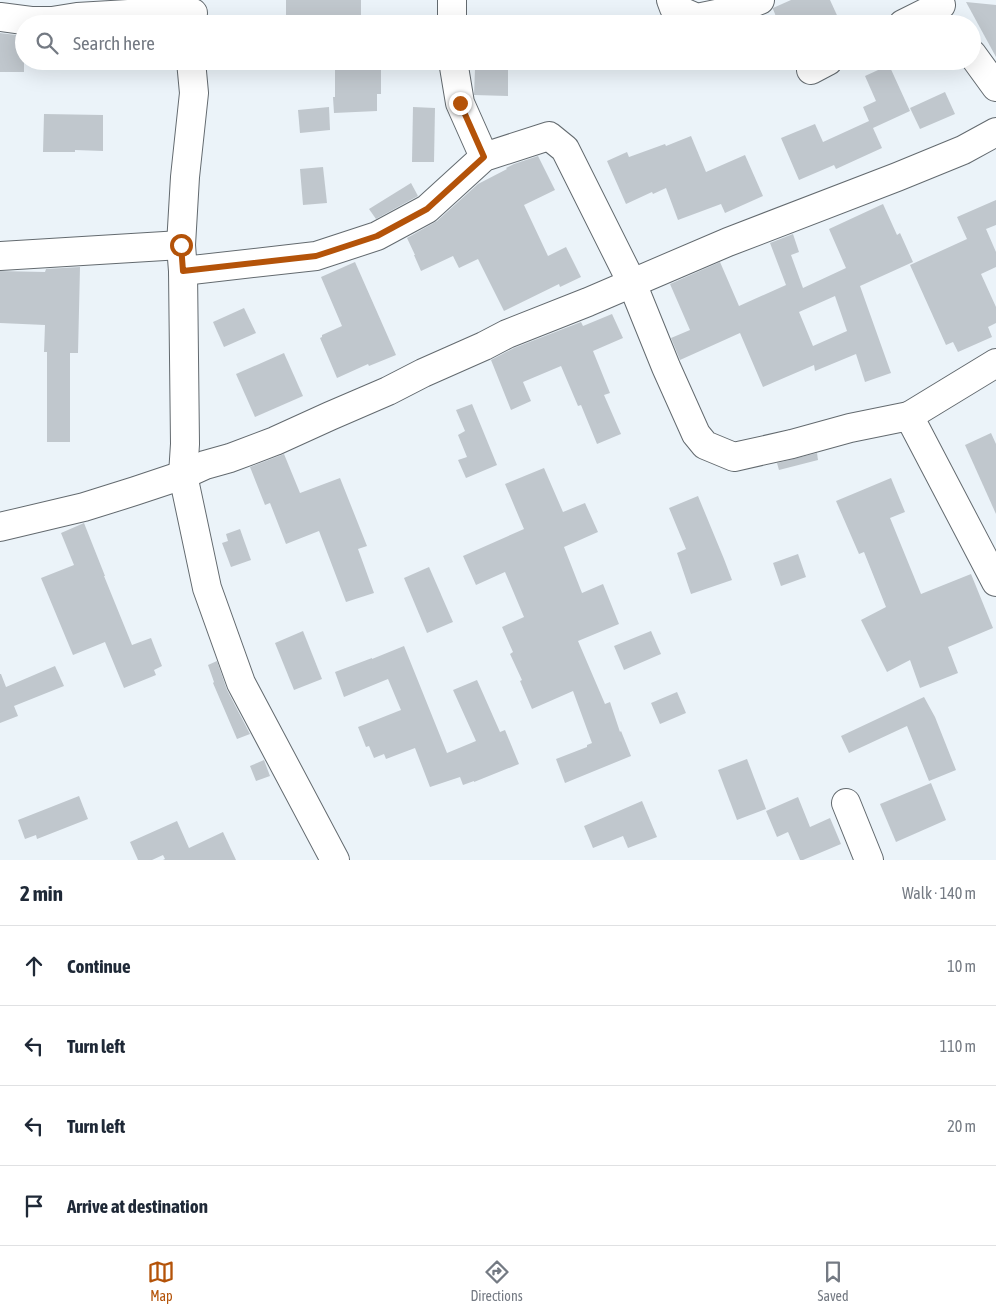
<!DOCTYPE html>
<html lang="en">
<head>
<meta charset="utf-8">
<style>
	body { margin:0; font-family:"Asap Condensed",sans-serif; background:#f2f2f3; color:#1f2937 }
	.stop { position:absolute; width:15px; height:15px; margin:-11px; border:4px solid #b45309; border-radius:50%; background:#fff }
	.stop.end { background:#b45309; border-color:#fff; box-shadow:0 1px 5px #0008 }
	.list { margin:0; padding:0; list-style:none }
	h2 { display:flex; justify-content:space-between; align-items:center; height:65px; margin:0; padding:0 20px; font-size:21px }
	h2 small { font-size:16px; font-weight:400; color:#747a83 }
	.list li { display:grid; grid-template-columns:32px 1fr auto; gap:15px; align-items:center; box-sizing:border-box; height:80px; padding:0 20px; border-top:1px solid #e0e1e3 }
	.list b { display:block; font-size:19px; white-space:nowrap }
	.list em { font-size:16px; font-style:normal; color:#747a83 }
	.icon { flex:none; width:28px; height:28px; fill:none; stroke:currentColor; stroke-width:2; stroke-linecap:round; stroke-linejoin:round }
	.map { position:relative; flex:none; width:996px; height:860px; overflow:hidden }
	.search { position:absolute; background:#fff; box-shadow:0 5px 20px #0002; left:15px; right:15px; top:15px; height:55px; display:flex; align-items:center; gap:12px; box-sizing:border-box; padding:0 18px; border-radius:28px; color:#747a83; font-size:19px }
	.sheet { height:385px; background:#fff }
	nav { display:flex; justify-content:space-around; align-items:center; box-sizing:border-box; height:70px; border-top:1px solid #e0e1e3; background:#fff; font-size:14px; color:#747a83 }
	nav a { display:grid; justify-items:center; gap:2px }
	nav .on { color:#b45309 }
	.map>svg:first-child { display:block }
	.building { fill:#c0c7cd; fill-rule:evenodd }
	.lines { fill:none; stroke-linecap:round; stroke-linejoin:round }
	.minor-casing { stroke:#636a6f; stroke-width:30 }
	.minor { stroke:#fff; stroke-width:28 }
	.route { stroke:#b45309; stroke-width:6 }
</style>
</head>
<body>
<div class="map">
<svg width="996" height="860" viewBox="0 0 996 860">
	<rect width="100%" height="100%" fill="#ebf3f9"/>
	<!-- building -->
	<g class="building">
		<path d="M286 0H361V20L332 21V24H286Z"/>
		<path d="M791 0H830L841 24H779L773 9V8Z"/>
		<path d="M966 2 996 5V57Z"/>
		<path d="M0 33 24 36V72H0Z"/>
		<path d="M335 61H381V94H377V111L334 113 333 97H335Z"/>
		<path d="M889 65 910 111 873 128 882 148 836 169 834 165 799 180 781 138 815 124 823 142 869 121 863 107 876 101 865 76Z"/>
		<path d="M475 69H508V96L474 95Z"/>
		<path d="M945 92 955 114 920 129 910 108Z"/>
		<path d="M329 107 330 130 300 133 298 110Z"/>
		<path d="M413 107 435 108 434 162H412Z"/>
		<path d="M44 114 103 115V151L75 150V152H43Z"/>
		<path d="M691 136 706 172 745 155 763 196 725 213 721 204 678 220 666 188 653 194 652 192 626 204 607 161 627 152 629 157 665 144 666 146Z"/>
		<path d="M538 156 555 190 524 205 548 256 566 247 581 277 560 287 559 284 504 311 478 259 459 268 453 256 421 271 414 255H415L407 238 437 221 478 184 507 169 506 168 514 164Z"/>
		<path d="M323 167 327 203 303 205 300 169Z"/>
		<path d="M411 183 418 196 376 219 369 209Z"/>
		<path d="M996 200V225L986 229 996 252V267L981 274 996 307V323L988 327 992 337 958 352 953 342 946 345 910 265 967 239 957 217Z"/>
		<path d="M883 204 897 235 900 233 913 262 860 286 891 373 865 382 856 354 815 371 814 365 763 387 740 333 680 360 671 338 690 330 670 284 720 262 739 306 786 285 770 243 793 234 799 252 791 255 803 288 846 268 829 229ZM835 296 847 331 813 346 799 312Z"/>
		<path d="M355 262 396 355 369 366 368 364 337 378 320 338 322 337V335L342 326 321 277Z"/>
		<path d="M80 267 78 353H70V442H47V352H44L45 325 0 323V271L45 272 46 269Z"/>
		<path d="M244 308 256 333 224 347 213 322Z"/>
		<path d="M612 314 623 338 593 351 610 393 604 395 621 434 597 444 581 405 578 406 561 366 523 382 531 401 511 410 491 360 514 348 581 322 583 326Z"/>
		<path d="M284 353 303 396 255 417 236 374Z"/>
		<path d="M472 404 497 465 466 478 458 460 467 457 458 435 465 431 456 410Z"/>
		<path d="M991 433 996 444V514L965 445Z"/>
		<path d="M817 453 818 460 779 470 777 463Z"/>
		<path d="M284 454 300 493 340 478 367 546 358 549 374 593 346 602 319 531 286 544 270 503 265 505 250 467Z"/>
		<path d="M544 468 563 512 585 503 598 532 564 547 582 593 603 584 619 624 578 641 605 704 610 702 620 732 621 731 631 756 565 783 556 759 587 747V745L592 743 573 691 532 709 520 681 522 680 510 654 513 652 502 627 524 617 505 572 476 585 463 556 524 529 505 484Z"/>
		<path d="M891 478 905 512 890 518 921 594 971 574 993 628 948 647 958 673 920 688 910 660 887 672 861 620 886 607 864 552 859 554 836 501Z"/>
		<path d="M698 496 724 559 732 580 691 594 677 553 686 549 669 508Z"/>
		<path d="M84 523 105 576H104L132 645 151 638 162 666 154 670 156 675 124 688 105 642 73 655 41 578 74 565 61 533Z"/>
		<path d="M240 529 251 560 231 567 222 543 228 541 226 534Z"/>
		<path d="M798 554 806 577 781 586 773 563Z"/>
		<path d="M429 567 453 622 427 633 404 578Z"/>
		<path d="M303 631 322 679 294 690 275 643Z"/>
		<path d="M651 631 661 654 624 670 614 646Z"/>
		<path d="M404 646 447 753 476 741 453 690 477 680 500 732 505 730 519 764 474 782V781L463 785 460 777 430 787 415 748 386 759 384 754 374 758 369 746 366 747 358 727 401 710 388 679 344 697 335 672 372 658V659Z"/>
		<path d="M217 661 227 690 250 734 237 739 213 683 214 682 208 665Z"/>
		<path d="M55 666 64 686 14 706 18 716 0 723V674H1L6 687Z"/>
		<path d="M677 692 686 713 660 724 651 703Z"/>
		<path d="M924 697 935 717 956 770 929 781 907 726 849 753 841 736Z"/>
		<path d="M747 759 766 809 737 820 718 770Z"/>
		<path d="M264 760 270 776 256 781 250 766Z"/>
		<path d="M931 783 946 820 896 842 880 804Z"/>
		<path d="M79 796 88 819 37 839 36 835 25 839 18 820Z"/>
		<path d="M798 797 810 827 830 818 841 844 803 860H800L788 832 777 837 766 811Z"/>
		<path d="M642 801 657 837 628 848 623 836 593 848 584 826Z"/>
		<path d="M177 821 189 848 223 832 236 860H163L165 859 163 855 152 860H138L130 842Z"/>
	</g>
	<g class="lines">
		<!-- minor casing -->
		<g class="minor-casing">
			<g id="minor">
				<path d="M671 0 674 8 697 18 735 10 760 0"/>
				<path d="M0 17 31 21H52L77 17 145 13H193"/>
				<path d="M452 24V0"/>
				<path d="M903 24 941 5"/>
				<path d="M972 54 996 87"/>
				<path d="M191 61 194 93 185 177 181 245 183 271 185 444 183 475 207 588 241 683 335 860"/>
				<path d="M453 61 460 103 484 157"/>
				<path d="M811 70 828 61"/>
				<path d="M0 256 181 245"/>
				<path d="M183 271 316 256 377 236 427 209 484 157 549 136 565 149 632 283 666 367 696 434 705 445 734 457 792 444 850 428 909 416 996 582"/>
				<path d="M909 416 996 363"/>
				<path d="M0 527 84 507 135 491 183 475 205 465 230 458 275 441 330 416 388 391 423 373 484 346 507 334 588 302 728 242 897 177 963 150 996 132"/>
				<path d="M846 803 869 860"/>
			</g>
		</g>
		<!-- minor -->
		<use href="#minor" class="minor"/>
	</g>
	<g class="lines">
		<!-- route -->
		<path class="route" d="M181 245 183 271 316 256 377 236 427 209 484 157 460 103"/>
	</g>
</svg>
<div class="stop" style="left:181px;top:245px"></div>
<div class="stop end" style="left:460px;top:103px"></div>
<div class="search"><svg class="icon" aria-label="search" viewBox="0 0 24 24"><circle cx="10" cy="10" r="6"/><path d="M15 15l6 6"/></svg>Search here</div>
</div>
<section class="sheet">
<h2>2 min<small>Walk · 140 m</small></h2>
<ul class="list">
<li><svg class="icon" aria-label="ahead" viewBox="0 0 24 24"><path d="M12 20V5M6 11l6-6 6 6"/></svg><div><b>Continue</b></div><em>10 m</em></li>
<li><svg class="icon" aria-label="left" viewBox="0 0 24 24"><path d="M17 20v-9H6M10 6l-5 5 5 5"/></svg><div><b>Turn left</b></div><em>110 m</em></li>
<li><svg class="icon" aria-label="left" viewBox="0 0 24 24"><path d="M17 20v-9H6M10 6l-5 5 5 5"/></svg><div><b>Turn left</b></div><em>20 m</em></li>
<li><svg class="icon" aria-label="arrive" viewBox="0 0 24 24"><path d="M6 21V4h12l-3 4 3 4H6"/></svg><div><b>Arrive at destination</b></div></li>
</ul>
</section>
<nav>
<a class="on"><svg class="icon" aria-label="map" viewBox="0 0 24 24"><path d="M3 6l6-2 6 2 6-2v14l-6 2-6-2-6 2zM9 4v14M15 6v14"/></svg>Map</a>
<a><svg class="icon" aria-label="directions" viewBox="0 0 24 24"><path d="M12 3l9 9-9 9-9-9zM9 14v-3h6M13 9l2 2-2 2"/></svg>Directions</a>
<a><svg class="icon" aria-label="saved" viewBox="0 0 24 24"><path d="M7 4h10v16l-5-4-5 4z"/></svg>Saved</a>
</nav>
</body>
</html>
